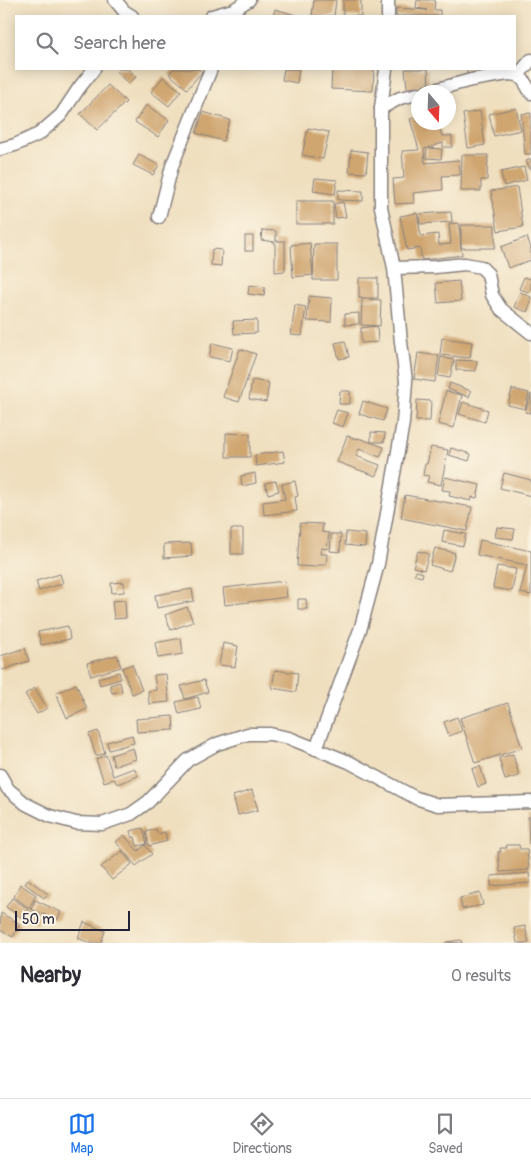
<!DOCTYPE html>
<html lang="en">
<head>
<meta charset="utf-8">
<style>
	body { margin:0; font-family:Pangolin,sans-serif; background:#f2f2f3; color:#2b2b33 }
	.compass { position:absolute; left:411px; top:85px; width:45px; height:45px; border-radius:50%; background:#fff; box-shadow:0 2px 12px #0003; rotate:161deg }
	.scale { position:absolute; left:15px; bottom:12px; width:115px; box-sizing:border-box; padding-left:5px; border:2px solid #22223b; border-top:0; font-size:14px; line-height:18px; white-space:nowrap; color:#22223b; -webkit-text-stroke:4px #fcf5e5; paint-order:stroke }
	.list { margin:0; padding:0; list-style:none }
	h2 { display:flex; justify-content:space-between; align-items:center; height:65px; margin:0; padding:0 20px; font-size:21px }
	h2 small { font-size:16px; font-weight:400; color:#7c7c81 }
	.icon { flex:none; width:28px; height:28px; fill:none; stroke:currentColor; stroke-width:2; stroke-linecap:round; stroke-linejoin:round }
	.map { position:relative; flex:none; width:531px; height:943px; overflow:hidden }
	.search { position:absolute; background:#fff; box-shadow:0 2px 12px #0003; left:15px; right:15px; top:15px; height:55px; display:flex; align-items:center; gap:12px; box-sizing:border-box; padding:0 18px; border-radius:0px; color:#7c7c81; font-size:19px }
	.sheet { height:155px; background:#fff }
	nav { display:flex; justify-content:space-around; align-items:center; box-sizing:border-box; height:70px; border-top:1px solid #e1e1e2; background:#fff; font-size:14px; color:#7c7c81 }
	nav a { display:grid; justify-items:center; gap:2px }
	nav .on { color:#1a73e8 }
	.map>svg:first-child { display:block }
	.building { fill:#cfa570 }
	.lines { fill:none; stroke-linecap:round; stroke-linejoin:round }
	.minor-casing { stroke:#88807d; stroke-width:15 }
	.minor { stroke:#fff; stroke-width:12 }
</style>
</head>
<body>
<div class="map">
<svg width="531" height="943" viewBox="0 0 531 943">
	<rect width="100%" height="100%" fill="#fcf5e5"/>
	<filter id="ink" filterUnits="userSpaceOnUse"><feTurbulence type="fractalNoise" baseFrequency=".02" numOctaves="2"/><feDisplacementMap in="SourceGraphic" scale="10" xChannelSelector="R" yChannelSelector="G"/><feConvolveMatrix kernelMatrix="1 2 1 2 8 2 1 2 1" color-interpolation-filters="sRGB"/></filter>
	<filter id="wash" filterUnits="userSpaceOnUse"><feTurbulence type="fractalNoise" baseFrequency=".0096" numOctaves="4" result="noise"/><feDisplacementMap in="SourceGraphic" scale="20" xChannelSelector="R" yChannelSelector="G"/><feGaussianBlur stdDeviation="1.12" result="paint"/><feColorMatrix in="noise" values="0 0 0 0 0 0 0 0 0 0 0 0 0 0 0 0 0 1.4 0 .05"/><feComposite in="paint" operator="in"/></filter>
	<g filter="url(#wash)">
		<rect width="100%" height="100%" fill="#efdfbf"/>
		<g id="blocks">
			<!-- building -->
			<g class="building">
				<path d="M314 0H336L334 16H312Z"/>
				<rect x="343" y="0" width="18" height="16"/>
				<path d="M417 0H435L434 10H440V16H396V8L427 10 416 8Z"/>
				<path d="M275 9 299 16H273Z"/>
				<path d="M118 69H128L136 77 128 84 116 71Z"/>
				<path d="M173 69H199L202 72 187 89 169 74Z"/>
				<path d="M284 69H299L297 83 282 80Z"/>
				<path d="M332 69H374L373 91 331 89Z"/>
				<path d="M405 69H428L429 86 407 88Z"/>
				<path d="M467 69H497V79L467 78Z"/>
				<path d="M163 77 181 91 169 106 151 92Z"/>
				<path d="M108 85 126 102 97 130 80 114Z"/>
				<path d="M146 105 169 120 158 137 135 122Z"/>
				<path d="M516 108 521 130 494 136 489 114Z"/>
				<path d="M480 111 485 145 468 148 463 114Z"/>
				<path d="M203 112 230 120 223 141 196 133Z"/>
				<path d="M531 113V154H525L521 114Z"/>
				<path d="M418 116V122H438L442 136H452V147H443V143L428 148 442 149 441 159 426 158 427 148 424 149 425 163 459 160 460 175 442 176 443 190 413 193 414 203 395 204 393 179 404 178 402 151 419 150 410 119Z"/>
				<path d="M308 128 329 132 323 159 302 155Z"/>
				<path d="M351 150 368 152 366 173 349 172Z"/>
				<path d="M139 155 159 165 153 175 133 165Z"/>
				<path d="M462 155H488L487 180H481V191H461Z"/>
				<path d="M531 159V169H530L526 161Z"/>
				<path d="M524 167 527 180 504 186 501 172Z"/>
				<path d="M315 178 337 180 335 194 313 191Z"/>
				<path d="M517 187 523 227 498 231 491 191Z"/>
				<path d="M338 190 363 191V201L338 200Z"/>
				<rect x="296" y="201" width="37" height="23"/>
				<path d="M343 202 346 217 336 218 334 204Z"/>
				<path d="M451 212 452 222 420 224 419 214Z"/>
				<path d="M417 213 421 236 438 234 439 245 451 244 449 224 459 223 461 248V225H495V248H461L462 255 422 260 420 248 407 250 400 216Z"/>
				<path d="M262 230 276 231V241H285V271L275 272V242L261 240Z"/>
				<rect x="245" y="236" width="8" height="15"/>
				<path d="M527 237 531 248V260L508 268 501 247Z"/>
				<path d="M310 243 313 275 293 277 291 245Z"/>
				<path d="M314 244H337V280H313Z"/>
				<path d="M212 249 222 250 221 266 211 265Z"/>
				<path d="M524 277 531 279V288L529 292 519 289Z"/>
				<rect x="359" y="278" width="19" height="20"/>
				<path d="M459 281 461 301 438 303 436 283Z"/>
				<path d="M249 285 265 287 264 296 248 294Z"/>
				<path d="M520 292 531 297V302L527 312 514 307Z"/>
				<path d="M309 296 332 298 331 322 307 321Z"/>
				<path d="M362 299 381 300 380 326 361 325Z"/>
				<path d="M295 305 306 307 302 336 291 335Z"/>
				<path d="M359 313V324L345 325V314Z"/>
				<path d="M257 320V333L234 334 233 321Z"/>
				<path d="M377 326 378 342 361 343V328Z"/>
				<path d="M442 338 472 342 470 358 440 355Z"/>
				<path d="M345 341 349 357 339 359 335 343Z"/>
				<path d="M212 343 233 348 230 361 209 357Z"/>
				<path d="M240 349 256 354 239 402 223 397Z"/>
				<path d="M418 353 439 356 435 382 414 379Z"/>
				<path d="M441 357 454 360 450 378 438 376Z"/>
				<path d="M456 360 477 361 476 371 456 370Z"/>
				<path d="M252 380 269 383 266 402 249 399Z"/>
				<path d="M450 383 471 391 469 397 448 389Z"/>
				<path d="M512 389 529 393 525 409 508 405Z"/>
				<path d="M340 391H350V404H339Z"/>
				<path d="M446 391 462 395 454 428 438 424Z"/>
				<path d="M531 394V413L525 412Z"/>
				<path d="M417 400 431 401 430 421H416Z"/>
				<path d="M363 401 387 409 383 421 359 414Z"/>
				<path d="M463 402 488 410 485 422 459 414Z"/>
				<path d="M337 410 348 413 343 427 332 423Z"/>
				<path d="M371 432 385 433 384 442H371Z"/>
				<path d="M226 433 250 434V457H226Z"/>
				<path d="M347 436 358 439V438L384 447 380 457 359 449 356 456 380 465 376 476 337 462Z"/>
				<path d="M431 447 448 450 441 485 427 482 429 476 423 475 425 464H427Z"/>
				<path d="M451 448 471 454 469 461 449 455Z"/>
				<path d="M283 451 285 462 256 466 255 455Z"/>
				<path d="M255 473 256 483 242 486 241 476Z"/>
				<path d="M504 473 531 480V496L500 488Z"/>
				<path d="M445 477 480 485 477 498 472 497 471 501 449 496 450 491 442 490Z"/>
				<path d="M276 481 279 491 268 494 265 483Z"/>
				<path d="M295 481 298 496 295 497 297 511 264 515 263 502 285 499 282 484Z"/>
				<path d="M405 495 472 507 467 531 401 518Z"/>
				<path d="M300 523 323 524 322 532 329 533 327 549 321 548 320 554H327L326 565H318L317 567 297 566Z"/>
				<path d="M497 527 515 529 513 539 495 537Z"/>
				<rect x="231" y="529" width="12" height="25"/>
				<path d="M444 530 466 534 463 546 442 542Z"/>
				<path d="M346 532 366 534 365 547 345 545Z"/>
				<path d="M331 534H341L340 552 330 551Z"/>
				<path d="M480 540 531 551V595L520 593 527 565 477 555Z"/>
				<path d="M191 543 192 556 164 558V544Z"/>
				<path d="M435 548 455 553 450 571 430 565Z"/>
				<path d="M418 551 429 554 424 570 413 567Z"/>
				<path d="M497 566 516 569 512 591 493 588Z"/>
				<path d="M416 571 423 573 422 577 414 575Z"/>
				<path d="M60 574 63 583 39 591 36 581Z"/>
				<path d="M285 581 287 597 225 605 223 588Z"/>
				<path d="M124 582V592L112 593 111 583Z"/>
				<path d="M192 589 194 601 157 608 155 595Z"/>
				<path d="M298 599H306L307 609H298Z"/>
				<path d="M125 600 126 618 114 619 112 601Z"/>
				<path d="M187 607 193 622 171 630 165 615Z"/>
				<path d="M68 626 70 639 41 645 38 632Z"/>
				<path d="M181 638 183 654 158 658 155 643Z"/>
				<path d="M223 643 238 646 235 667 219 665Z"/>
				<path d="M25 648 29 661 2 670 0 665V656Z"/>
				<path d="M117 655 121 667 91 676 87 663Z"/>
				<path d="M132 664 142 690 132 694 122 668Z"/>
				<path d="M275 670 298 673 296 692 272 688Z"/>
				<path d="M119 672 121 679 100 685 98 678Z"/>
				<path d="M166 674 169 702 149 704 148 691 156 690 154 675Z"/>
				<path d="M204 680 208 692 185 699 181 686Z"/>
				<path d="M120 682 122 691 112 693 110 685Z"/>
				<path d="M76 684 87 709 67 718 56 693Z"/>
				<path d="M35 688 47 708 37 714 25 694Z"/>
				<path d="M198 697 201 709 179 714 176 702Z"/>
				<path d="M508 703 522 748 475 763 460 718Z"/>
				<path d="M173 716 174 730 137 732 136 719Z"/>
				<path d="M457 717 462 731 449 736 444 722Z"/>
				<path d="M98 731 105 753 96 756 89 734Z"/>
				<path d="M132 735 134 743 109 750 107 742Z"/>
				<path d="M133 748 136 759 114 766 111 755Z"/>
				<path d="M513 754 519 776 505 780 499 758Z"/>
				<path d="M106 755 113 776 134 768 138 776 117 784 114 779 104 782 96 759Z"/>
				<path d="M480 766 486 784 478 787 472 769Z"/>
				<path d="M252 790 258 810 238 815 233 796Z"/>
				<path d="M528 817H531V843L529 844Z"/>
				<path d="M143 828 147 844 137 846 135 837 132 838 130 831Z"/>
				<path d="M156 829 158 834 165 832 167 841 149 846 146 832Z"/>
				<path d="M124 835 138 851 145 845 152 854 136 866 116 842Z"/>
				<path d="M506 845H519L520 849H527L529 870 500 872 498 852H501L500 848H507Z"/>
				<path d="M122 851 132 864 112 880 101 867Z"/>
				<path d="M529 873 530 883 491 886V876Z"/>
				<path d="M28 879 48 894 44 898 25 884Z"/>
				<path d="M20 884 36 895 29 908 14 897Z"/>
				<path d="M480 893 483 905 462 909 460 898Z"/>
				<path d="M12 898 28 909 22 918 6 907Z"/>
				<path d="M35 900 61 912 57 920 31 909Z"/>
				<path d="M29 911 41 916 37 924 26 918Z"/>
				<path d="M1 913 20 924 13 937 0 930Z"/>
				<path d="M84 922 105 931 101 943H90L78 938Z"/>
				<path d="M525 926 529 943H517L514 928Z"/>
				<path d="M461 940 462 943H446V942Z"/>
			</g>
		</g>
	</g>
	<g filter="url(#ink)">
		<use href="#blocks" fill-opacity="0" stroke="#88807d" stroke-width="1"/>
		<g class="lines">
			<!-- minor casing -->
			<g class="minor-casing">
				<g id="minor">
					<path d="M115 0 124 11 132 16"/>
					<path d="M212 16 233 10 249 0"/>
					<path d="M388 16V0"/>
					<path d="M518 75 531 60"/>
					<path d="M427 92 471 80 508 74 518 75 524 81 531 93"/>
					<path d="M381 108 400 98 418 94"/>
					<path d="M0 149 15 145 39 134 61 115 79 88 94 69"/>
					<path d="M159 217 172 166 211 69"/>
					<path d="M394 268 435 267 465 264 481 267 488 274 492 295 501 309 531 333"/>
					<path d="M316 749 361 627 378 564 403 423 406 381 401 342 394 268 381 207V108L386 69"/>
					<path d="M0 775 8 789 26 804 50 816 76 823 102 824 131 814 148 802 188 760 217 744 248 734H270L289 738 349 762 416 798 438 805 531 802"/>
				</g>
			</g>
			<!-- minor -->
			<use href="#minor" class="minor"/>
		</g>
	</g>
</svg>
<svg class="compass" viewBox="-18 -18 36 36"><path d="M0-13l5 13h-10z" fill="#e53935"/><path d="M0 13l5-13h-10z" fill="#7c7c81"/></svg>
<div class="scale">50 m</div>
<div class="search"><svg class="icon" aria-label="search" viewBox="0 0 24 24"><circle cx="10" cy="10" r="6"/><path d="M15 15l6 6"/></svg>Search here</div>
</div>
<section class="sheet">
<h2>Nearby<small>0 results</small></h2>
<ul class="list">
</ul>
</section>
<nav>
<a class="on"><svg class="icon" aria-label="map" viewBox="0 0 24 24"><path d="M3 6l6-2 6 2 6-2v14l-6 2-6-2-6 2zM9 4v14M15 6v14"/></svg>Map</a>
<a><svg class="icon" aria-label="directions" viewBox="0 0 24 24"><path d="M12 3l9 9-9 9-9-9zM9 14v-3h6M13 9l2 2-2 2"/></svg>Directions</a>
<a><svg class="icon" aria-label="saved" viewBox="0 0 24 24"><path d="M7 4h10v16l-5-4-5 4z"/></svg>Saved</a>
</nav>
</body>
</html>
